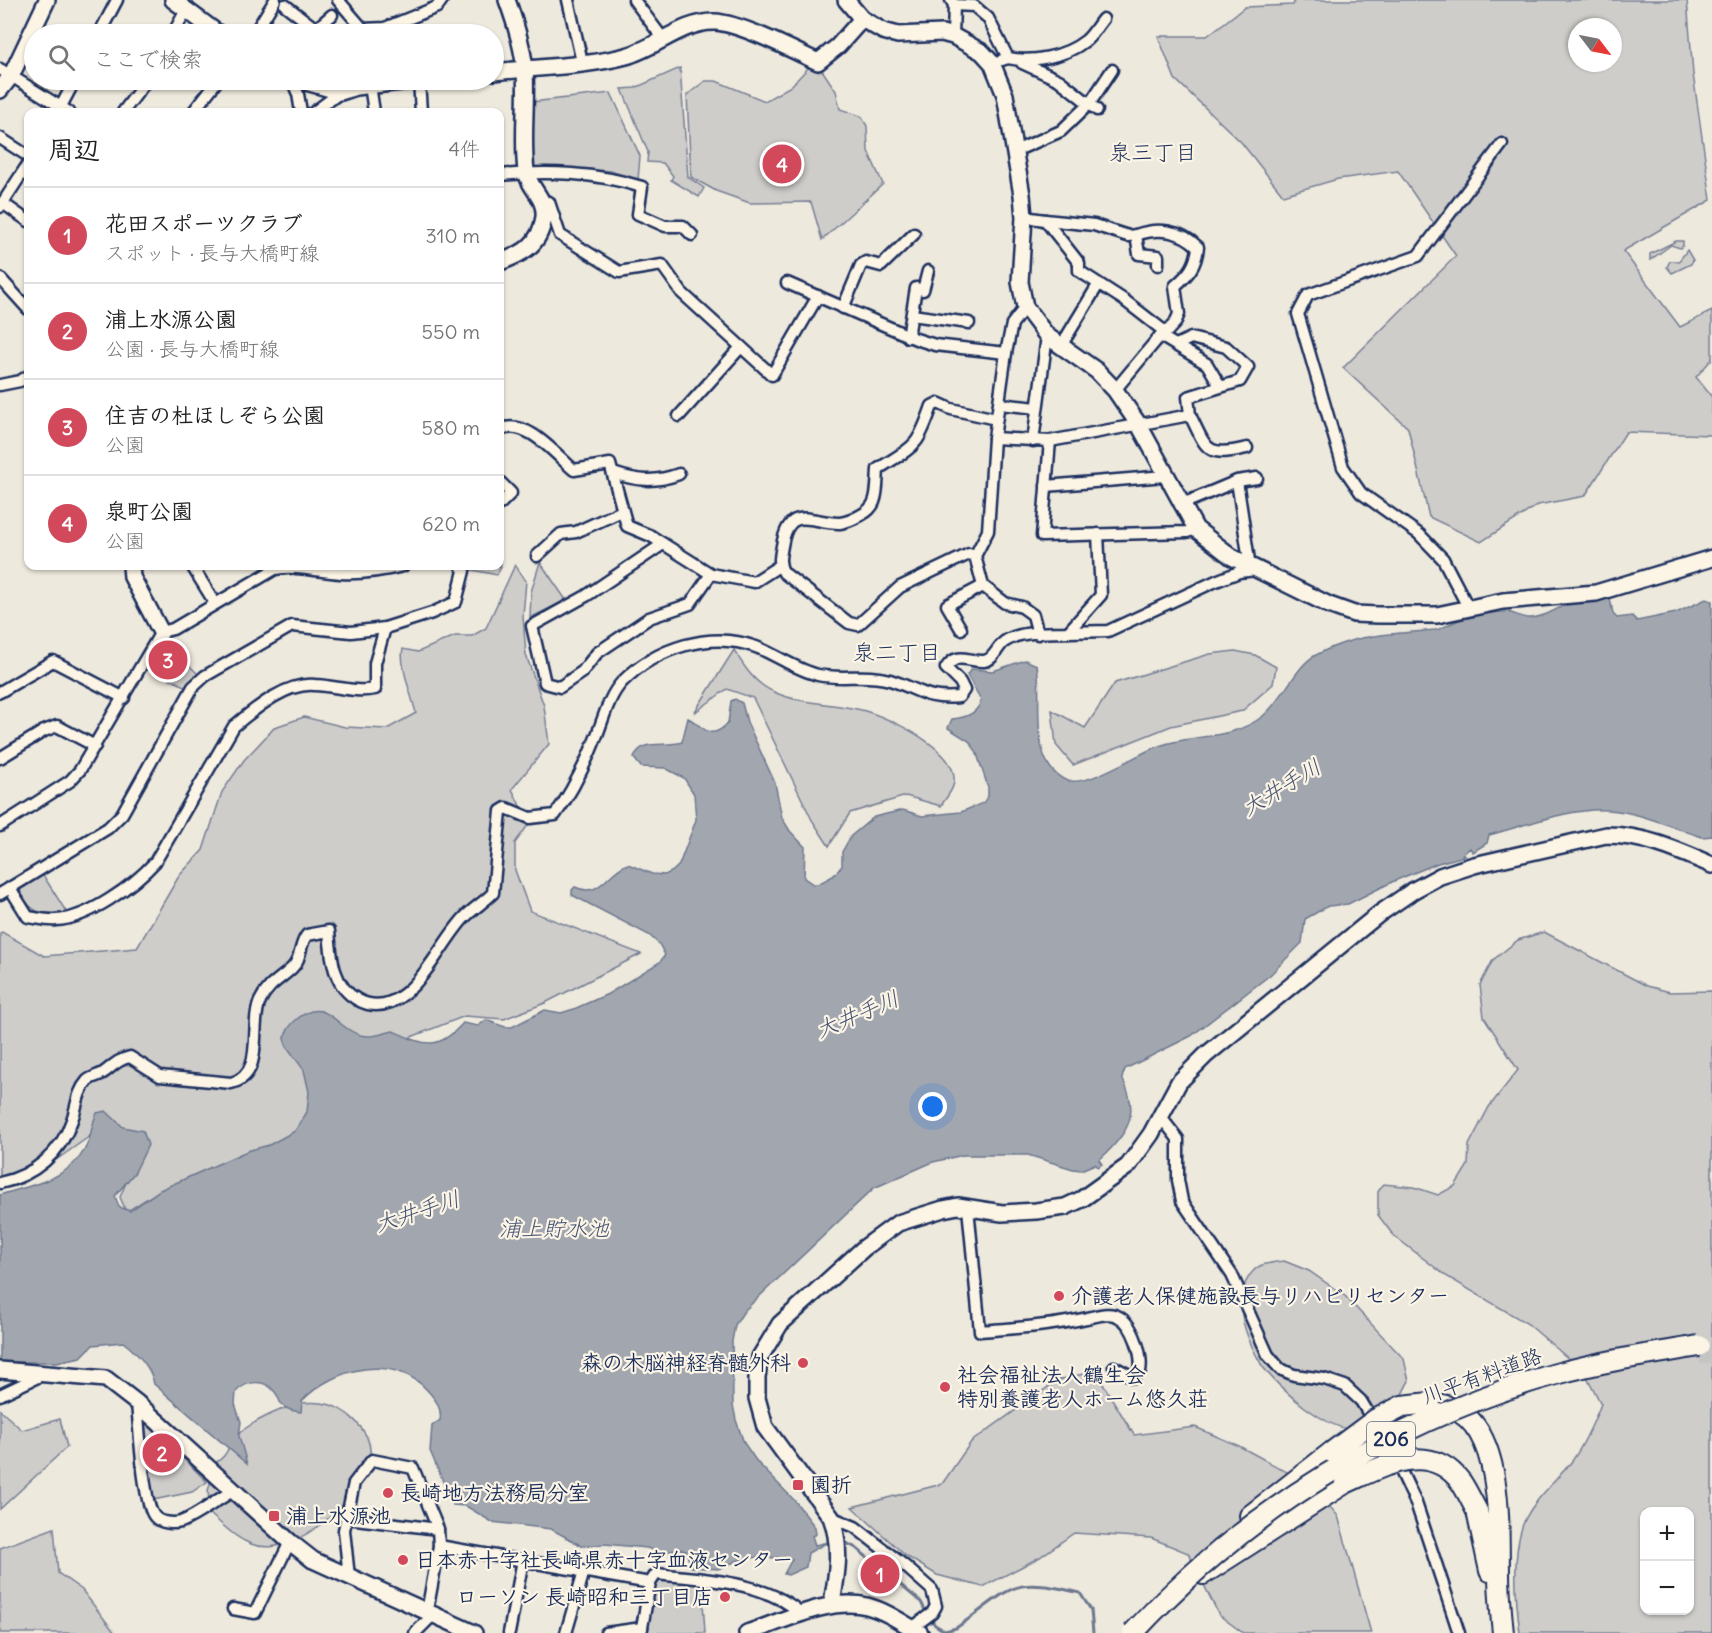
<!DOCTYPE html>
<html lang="ja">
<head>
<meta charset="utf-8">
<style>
	body { margin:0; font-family:Delius,"Klee One",sans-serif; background:#f6f6f6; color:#222 }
	.controls { position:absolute; right:18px; bottom:18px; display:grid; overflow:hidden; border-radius:12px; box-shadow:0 2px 4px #0004 }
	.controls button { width:54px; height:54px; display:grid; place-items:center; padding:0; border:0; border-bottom:2px solid #e0e0e0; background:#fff; color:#222; font:30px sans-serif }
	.compass { position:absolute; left:1568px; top:18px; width:54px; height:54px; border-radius:50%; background:#fff; box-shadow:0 2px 4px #0004; rotate:122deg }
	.you { position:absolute; left:933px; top:1107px; width:21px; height:21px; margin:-15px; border:4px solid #fff; border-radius:50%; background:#1a73e8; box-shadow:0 0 0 9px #1a73e833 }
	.badge { display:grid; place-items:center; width:39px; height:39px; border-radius:50%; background:#d1495b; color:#fff; font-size:20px; font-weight:700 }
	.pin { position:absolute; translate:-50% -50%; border:3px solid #fff; box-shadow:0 2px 6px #0006 }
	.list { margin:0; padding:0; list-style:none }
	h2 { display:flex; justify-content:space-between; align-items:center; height:78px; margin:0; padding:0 24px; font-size:26px }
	h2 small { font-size:20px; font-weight:400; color:#767676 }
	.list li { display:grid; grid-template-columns:39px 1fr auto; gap:18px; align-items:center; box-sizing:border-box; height:96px; padding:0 24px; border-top:2px solid #e0e0e0 }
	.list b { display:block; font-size:22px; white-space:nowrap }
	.list p { margin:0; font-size:20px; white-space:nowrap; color:#767676 }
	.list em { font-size:20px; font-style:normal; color:#767676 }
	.icon { flex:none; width:33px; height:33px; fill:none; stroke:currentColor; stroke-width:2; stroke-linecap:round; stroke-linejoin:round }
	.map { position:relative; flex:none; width:1712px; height:1633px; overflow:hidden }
	.search { position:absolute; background:#fff; box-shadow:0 2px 4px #0004; left:24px; top:24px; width:480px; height:66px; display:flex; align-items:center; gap:15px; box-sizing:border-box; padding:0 21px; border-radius:33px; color:#767676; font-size:22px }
	.panel { position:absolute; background:#fff; box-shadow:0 2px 4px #0004; left:24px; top:108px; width:480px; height:462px; border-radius:12px }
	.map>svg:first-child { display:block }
	.green { fill:#cfcdca; stroke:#757e94; stroke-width:1.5; fill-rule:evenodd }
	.water { fill:#a2a7af; stroke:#6c778f; stroke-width:1.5 }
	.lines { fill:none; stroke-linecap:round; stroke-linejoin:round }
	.stream { stroke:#6c778f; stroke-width:3 }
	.highway-tunnel { stroke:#c4c4c4; stroke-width:20; stroke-dasharray:20 10; stroke-linecap:butt }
	.street-casing { stroke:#1b2f5e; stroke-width:15 }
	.secondary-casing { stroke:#1b2f5e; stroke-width:20 }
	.highway-casing { stroke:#1b2f5e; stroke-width:24 }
	.street { stroke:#fcf5e5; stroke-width:10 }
	.secondary { stroke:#fcf5e5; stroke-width:15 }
	.highway { stroke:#fcf5e5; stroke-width:20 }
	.highway-bridge-casing { stroke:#1b2f5e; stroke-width:24; stroke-linecap:butt }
	.highway-bridge { stroke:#fcf5e5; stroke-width:20 }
	.poi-dot { fill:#d1495b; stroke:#fcf5e5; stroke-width:2 }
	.labels { text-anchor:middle; stroke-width:4.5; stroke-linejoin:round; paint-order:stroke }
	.shield { fill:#fcf5e5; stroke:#5e6a86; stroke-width:1.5 }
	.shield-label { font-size:20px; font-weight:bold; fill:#1b2f5e }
	.poi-label { font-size:21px; font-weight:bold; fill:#1b2f5e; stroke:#fcf5e5; text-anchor:start }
	.street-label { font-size:21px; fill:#1b2f5e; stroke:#fcf5e5 }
	.neighbourhood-label { font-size:22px; fill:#1b2f5e; stroke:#fcf5e5 }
	.water-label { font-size:22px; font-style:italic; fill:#445376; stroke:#fcf5e5 }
</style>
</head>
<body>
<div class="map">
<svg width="1712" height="1633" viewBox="0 0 1712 1633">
	<rect width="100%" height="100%" fill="#eee9dd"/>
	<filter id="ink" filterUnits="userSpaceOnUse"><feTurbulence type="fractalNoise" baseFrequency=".0167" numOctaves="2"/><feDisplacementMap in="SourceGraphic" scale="12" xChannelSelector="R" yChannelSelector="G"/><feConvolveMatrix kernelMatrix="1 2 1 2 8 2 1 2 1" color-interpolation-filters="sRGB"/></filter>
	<g filter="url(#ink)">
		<!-- green -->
		<g class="green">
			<path d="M1295 0H1687L1693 74 1711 200 1623 251 1680 327 1712 311V359L1696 377 1712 397V435L1626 432 1585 496 1538 505 1481 542 1429 517 1408 428 1343 368 1456 256 1398 171 1338 179 1283 195 1241 142 1175 79 1158 36H1207L1245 7 1293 5ZM1577 27H1613V63H1577Z"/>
			<path d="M680 68 688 177 704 188 699 197 671 180 673 176 663 163 647 162 648 152 622 89 635 88Z"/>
			<path d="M808 68 822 70 836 91 840 109 861 116 867 126 868 151 883 184 822 240 811 202 750 203 716 191 691 177 687 95 705 81H716L765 101 791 86Z"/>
			<path d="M611 93 640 156 638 180 611 171 532 167V102Z"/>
			<path d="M1676 241H1683V246L1680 248 1671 245 1650 260V254Z"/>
			<path d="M1687 250 1693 260 1691 264 1672 273 1667 267 1670 261H1679Z"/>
			<path d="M500 557 501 567 497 575 472 570 469 566H500Z"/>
			<path d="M540 562 566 600 530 618 531 592Z"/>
			<path d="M515 565 526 581 523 616 526 655 544 706 549 744 512 789 529 824 515 843V870L530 911 641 954 545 1003 504 1019 465 1016 388 1046 328 1074 297 1137 159 1191 126 1212 120 1197 145 1138 103 1127 22 1184 0 1182V933L2 932 44 956 137 948 179 876 203 850 222 792 244 760 275 727 304 717 345 727 387 729 416 713C412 697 399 663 403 649L418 652 455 636H472L486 628Z"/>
			<path d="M167 644 199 675 188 688 149 668 161 646Z"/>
			<path d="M734 650C745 668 754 683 774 692 802 705 835 703 865 711 890 718 964 752 953 786 951 793 944 800 941 806L906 796 850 813 829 846 812 820 753 698 727 689 694 713Z"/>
			<path d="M1235 651 1255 655 1276 667 1273 684 1242 711 1171 726 1073 765 1056 745 1052 710 1085 728 1115 683 1210 654Z"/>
			<path d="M43 875 67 913C41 913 36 917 20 894L21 887Z"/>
			<path d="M1544 932 1647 986 1670 992 1712 991V1633H1520C1516 1600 1512 1559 1522 1527 1531 1501 1556 1482 1572 1461 1585 1443 1593 1424 1601 1404L1585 1373 1528 1324 1446 1276 1393 1235 1378 1215V1192L1383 1184 1414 1187 1438 1195 1455 1186 1468 1165 1469 1145 1489 1107 1518 1070 1484 1017 1480 985 1493 960 1518 940ZM1644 1512H1690V1610H1644Z"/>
			<path d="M1284 1261 1309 1271 1345 1296 1404 1359 1409 1381C1405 1387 1402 1396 1398 1401 1393 1407 1367 1428 1361 1429 1332 1436 1276 1387 1261 1364 1248 1341 1237 1316 1243 1290 1245 1281 1252 1269 1262 1265 1268 1263 1277 1262 1284 1261Z"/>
			<path d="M1095 1371 1134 1435 1195 1427 1239 1446 1311 1485 1338 1516 1371 1633H1243L1219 1615 1188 1553 1151 1538 1074 1533 1040 1557 983 1587 937 1575 906 1556 852 1507 942 1484 971 1442 1058 1380Z"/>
			<path d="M298 1403C305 1403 313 1402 321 1403 344 1405 373 1431 370 1456 365 1497 293 1561 251 1544 235 1538 223 1525 210 1514L208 1491 215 1463C230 1455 227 1444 238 1434 255 1420 277 1411 298 1403Z"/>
			<path d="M0 1410 22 1430 60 1419 67 1447 0 1509Z"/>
			<path d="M147 1422 207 1482 192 1492 153 1500 142 1424Z"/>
			<path d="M54 1528 58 1573 82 1590 115 1633H0V1548Z"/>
			<path d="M659 1579 702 1585 705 1633H646L654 1585Z"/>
		</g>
		<!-- water -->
		<path class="water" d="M1610 598 1613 614 1617 618 1632 616 1637 621 1676 613 1706 599 1712 601V836L1702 837C1671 827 1640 812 1608 810 1573 807 1524 826 1489 835L1487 843 1473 852 1470 848 1462 855 1465 856 1438 863 1394 881 1348 904 1328 906 1305 919 1302 943 1270 975 1191 1036 1125 1069 1122 1078C1141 1114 1128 1134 1099 1160L1102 1164 1098 1167 1095 1164 1081 1170 1073 1169 1028 1155H963L933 1162 874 1188 744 1311 735 1325 732 1341 733 1405 736 1420 744 1443 757 1462 795 1501 815 1527 816 1534 812 1536 815 1545 828 1542 808 1553 806 1567 788 1575 784 1574 792 1559 758 1557 739 1560 718 1569 691 1567 686 1551 680 1549 661 1553 647 1548 605 1544 582 1546 551 1529 492 1522 466 1506 453 1505 430 1451 432 1426 440 1420C442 1408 436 1400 428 1391 395 1353 334 1367 302 1401L301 1412C294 1411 287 1410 282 1405 279 1401 278 1396 275 1392 264 1378 246 1381 236 1392L235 1404 241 1422 239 1436 247 1464 154 1384C151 1367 136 1352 123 1342L93 1345 81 1357 57 1362H0V1195C31 1185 68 1180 85 1149 92 1137 91 1124 97 1113L106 1111 123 1127 143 1131 148 1145 135 1172 115 1196 119 1207 130 1211 160 1190 247 1151 269 1145 295 1131 307 1112 309 1092 304 1070 287 1047 284 1039C286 1030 291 1024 297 1019 326 995 335 1028 360 1035 372 1038 381 1034 393 1031 425 1045 437 1052 463 1023L478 1026 486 1020 505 1027H512L545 1010 561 1013 574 1009 608 994 660 962 665 955 659 944 649 935 572 895V890L575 887C601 899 607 871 628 864L652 874 665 875 673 871 679 865 696 820 694 794 684 778 665 768 641 767 634 758C642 737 664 748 682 742L688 718C704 726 709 743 728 723L731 701 735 699 742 703 747 722 775 783 782 818 790 831 805 847 804 878 813 884H818L833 876 842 866V852L851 836 874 817 903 810 922 816 961 812 983 803 988 796V787L976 751 969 741 948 728 952 719C965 718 978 714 981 700L967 675 971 669 993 671 1025 660 1037 665C1043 698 1028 760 1063 779 1084 791 1137 753 1159 746 1194 734 1233 740 1263 716 1283 700 1296 665 1316 655 1360 632 1389 635 1435 630 1442 629 1446 625 1452 623 1466 617 1490 612 1505 612 1512 612 1520 617 1527 618 1546 619 1561 604 1578 600 1588 598 1600 599 1610 598Z"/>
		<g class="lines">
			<!-- stream -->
			<g class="stream">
				<path d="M843 1541 856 1548 921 1602 926 1612"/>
				<path d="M930 1618 935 1625 945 1631 956 1628C1012 1590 1008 1574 1080 1593L1091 1610 1093 1633"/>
			</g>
			<!-- highway-tunnel -->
			<path class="highway-tunnel" d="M1699 1354 1712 1353"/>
			<!-- street casing -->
			<g class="street-casing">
				<g id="street">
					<path d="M338 0 363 29 385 28 437 7 442 0"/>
					<path d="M568 0 582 62"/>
					<path d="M634 0 664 40"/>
					<path d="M951 0 954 5 953 36"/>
					<path d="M285 5 316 29 332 15"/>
					<path d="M954 5 974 6 988 18 1008 58 1002 60"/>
					<path d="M99 34 117 0"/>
					<path d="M173 34 186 10"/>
					<path d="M254 34 275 0"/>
					<path d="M1008 58C1031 63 1065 57 1085 41 1092 36 1097 26 1103 19"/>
					<path d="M1022 63 1059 80 1097 110"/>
					<path d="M0 69 69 112"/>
					<path d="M292 80 298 94 301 112"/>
					<path d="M419 80 421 112"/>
					<path d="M370 85 374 112"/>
					<path d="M58 112 75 80"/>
					<path d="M123 112 147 80"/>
					<path d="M193 112 218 80"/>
					<path d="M314 112 341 92"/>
					<path d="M0 138 28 156"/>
					<path d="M1015 151 1061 131 1090 103 1112 70"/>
					<path d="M500 175C548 171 595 172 642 187L638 214 665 226H683L692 235"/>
					<path d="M549 202 560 235 619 272 662 265 682 293 772 375 818 296"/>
					<path d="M4 204 28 221"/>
					<path d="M0 207 28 164"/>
					<path d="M1024 217 1045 220 1079 263V271L1124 300 1164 331 1115 390"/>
					<path d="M1045 220 1094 225 1128 236 1136 235 1139 254 1158 256V265"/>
					<path d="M1136 235C1158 227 1181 230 1198 247 1196 266 1189 274 1175 286L1179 314 1175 323 1162 337 1207 364 1220 386"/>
					<path d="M0 278 28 309"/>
					<path d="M787 283 916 339 935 345 1006 353"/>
					<path d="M843 308 861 265 866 262 881 266 914 234"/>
					<path d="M912 315 969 323"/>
					<path d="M908 337 916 288 923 290 928 271"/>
					<path d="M1061 346 1098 285"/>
					<path d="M0 385 20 381 28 376"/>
					<path d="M999 404 1037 408"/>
					<path d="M1190 415C1207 449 1205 458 1247 448"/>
					<path d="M679 416 741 347"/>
					<path d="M996 419 951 409 938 403 932 406C917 449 915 445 878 469 877 480 878 492 874 502 871 509 867 512 861 515 854 519 848 522 840 523 813 524 789 502 782 546 780 556 778 564 784 573L849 623 858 625 900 587 969 554 975 556 988 531 994 438 1006 353 1012 324 1025 307"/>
					<path d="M500 430C526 417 556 455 574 470L610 464 627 526 651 536 711 574 754 582 779 566"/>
					<path d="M994 438 1050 441 1190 415 1188 397 1240 381 1248 367 1226 347 1191 338 1176 345"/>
					<path d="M1033 441 1047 336"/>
					<path d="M1050 441 1042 536 1187 532 1196 529"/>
					<path d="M613 473C637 481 655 483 679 474"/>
					<path d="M1237 481 1250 567"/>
					<path d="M500 482 511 493 500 504"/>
					<path d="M1046 486 1165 476"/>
					<path d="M1180 505 1237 481 1257 478"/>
					<path d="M1098 534 1101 595 1068 632 1108 631 1216 581 1239 572 1256 570"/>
					<path d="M663 544 586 596 532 626 545 683 560 687 582 672 597 653 649 618 690 604 711 574"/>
					<path d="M537 556 561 534 576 532 622 511"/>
					<path d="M975 556 983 586 1005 603 1022 607 1033 615 1038 634"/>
					<path d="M192 566 215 603"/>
					<path d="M1469 609 1443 559 1419 534 1361 493 1343 467 1298 314 1308 295 1418 256 1502 144"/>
					<path d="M961 629 947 605 983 586"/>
					<path d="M0 692 53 661 124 698"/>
					<path d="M0 758 44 731 57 726 95 746"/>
					<path d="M0 826 70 781 80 770 161 632 173 629 275 569C298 565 318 572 341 573 362 574 383 571 403 566"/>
					<path d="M10 888 28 917C37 918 47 921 56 920 88 919 134 885 155 862L234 726C255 709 286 682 315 685 336 686 355 693 375 689V663L385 628"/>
					<path d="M0 894 108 828 122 814 193 687 205 676 292 626 351 632 385 628 432 613 456 602 464 571 461 566"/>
					<path d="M1160 1116 1178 1139V1180L1182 1201 1232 1275 1268 1355 1280 1369 1294 1375 1324 1379 1345 1386 1361 1401 1393 1454 1416 1503 1459 1633"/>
					<path d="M0 1183C34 1176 61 1153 72 1120 77 1107 77 1092 87 1081 91 1077 98 1076 103 1073 113 1066 117 1060 130 1057L160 1076 231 1083C266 1075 249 1025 260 1001 268 984 281 979 292 968 302 959 299 944 307 935L329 931C331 957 333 987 358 1000 407 1026 438 944 465 917 474 908 484 902 493 893L501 811 506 808 530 818 555 815C573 791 586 763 597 735 604 717 609 696 622 682 656 648 710 630 756 647 777 655 796 670 818 675 842 680 866 673 890 680 919 689 925 700 959 697L964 690 960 682 946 668C957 651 968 662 984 661 994 660 997 647 1004 642 1020 630 1050 633 1068 632"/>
					<path d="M968 1208 980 1331C1016 1328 1052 1326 1087 1318 1097 1316 1110 1311 1119 1317 1134 1325 1143 1356 1140 1371L1133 1377 1114 1367"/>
					<path d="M0 1395 44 1374"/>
					<path d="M137 1403C139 1423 143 1506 155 1517 160 1523 174 1524 181 1522 199 1515 216 1500 233 1491"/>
					<path d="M831 1517 855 1527 906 1567 932 1590 936 1606 932 1613 912 1628"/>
					<path d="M347 1518 438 1529"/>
					<path d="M439 1546 650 1583 641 1633"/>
					<path d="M349 1577 344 1530 354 1483 372 1460 413 1468 438 1529 439 1546 427 1612"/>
					<path d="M650 1583 656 1574C702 1579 767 1581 803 1615"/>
					<path d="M233 1609 255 1613 290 1542"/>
					<path d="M415 1633 433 1615"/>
					<path d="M509 1633 523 1560"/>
					<path d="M566 1633 584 1571"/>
					<path d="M606 1633 642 1628"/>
				</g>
			</g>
			<!-- secondary casing -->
			<g class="secondary-casing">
				<g id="secondary">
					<path d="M173 0 219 34"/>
					<path d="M846 0 862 19 883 31 898 35 942 33 953 36 982 52 992 63 1005 95 1022 195 1024 217 1020 282 1025 307 1047 336 1097 371 1115 390 1139 425 1196 529 1232 557 1329 605 1354 614 1378 615H1437L1503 601 1596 593 1712 558"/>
					<path d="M494 72C537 67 584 67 626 56 656 48 683 21 715 22 740 23 795 51 818 62L838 46 862 19"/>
					<path d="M299 80 341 92 356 87 420 80"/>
					<path d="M0 90 11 76 47 0"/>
					<path d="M500 262C523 254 540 245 544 217 546 197 529 189 526 171 522 139 527 104 525 71 523 47 515 22 507 0"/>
					<path d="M131 566 132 577 161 632"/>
					<path d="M0 1370 106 1379 137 1403 290 1542 313 1560 474 1633"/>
					<path d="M832 1603C837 1574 842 1546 831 1517L765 1427 757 1398V1377L760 1357 780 1324 864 1248 898 1223 943 1209 958 1206 1002 1213 1036 1211 1065 1207 1082 1199 1128 1166 1151 1134 1179 1082 1206 1055 1379 914 1414 890 1440 876 1474 865 1606 835C1644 835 1677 850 1712 865"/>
					<path d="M747 1633C784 1621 829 1597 867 1606 886 1611 903 1623 920 1633"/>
				</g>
			</g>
			<!-- highway casing -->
			<g class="highway-casing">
				<g id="highway">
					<path d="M1442 1405C1505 1417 1498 1525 1499 1573 1499 1593 1501 1613 1503 1633"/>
					<path d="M1477 1511 1490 1571"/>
					<path d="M1250 1516 1332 1452"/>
					<path d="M1203 1574 1345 1483"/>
				</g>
			</g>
			<!-- street -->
			<use href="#street" class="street"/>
			<!-- secondary -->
			<use href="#secondary" class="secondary"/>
			<!-- highway -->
			<use href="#highway" class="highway"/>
			<!-- highway-bridge casing -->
			<g class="highway-bridge-casing">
				<g id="highway-bridge">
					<path d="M1332 1452 1375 1420 1402 1406 1430 1403"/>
					<path d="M1345 1483C1382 1467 1429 1439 1461 1482 1467 1491 1472 1502 1477 1511"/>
					<path d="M1133 1633C1245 1511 1397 1418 1556 1374 1603 1361 1651 1354 1699 1346"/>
				</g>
			</g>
			<!-- highway-bridge -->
			<use href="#highway-bridge" class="highway-bridge"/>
		</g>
	</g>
	<!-- markers -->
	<g class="poi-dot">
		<circle cx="1059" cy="1296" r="6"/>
		<circle cx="803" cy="1363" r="6"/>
		<circle cx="945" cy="1387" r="6"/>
		<rect x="792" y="1479" width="12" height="12" rx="3"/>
		<circle cx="388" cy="1493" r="6"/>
		<rect x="268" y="1510" width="12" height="12" rx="3"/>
		<circle cx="403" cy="1560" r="6"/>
		<circle cx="725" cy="1597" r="6"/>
	</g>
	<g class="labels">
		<!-- shield labels -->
		<rect class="shield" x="1367" y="1422" width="48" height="34" rx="4.5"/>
		<g class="shield-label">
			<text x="1391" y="1446">206</text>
		</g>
		<!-- poi labels -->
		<g class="poi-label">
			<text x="1071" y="1303">介護老人保健施設長与リハビリセンター</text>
			<text x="791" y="1370" text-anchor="end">森の木脳神経脊髄外科</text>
			<text x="957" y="1382">社会福祉法人鶴生会<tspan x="957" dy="24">特別養護老人ホーム悠久荘</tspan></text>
			<text x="810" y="1492">園折</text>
			<text x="400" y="1500">長崎地方法務局分室</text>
			<text x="286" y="1523">浦上水源池</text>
			<text x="415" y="1567">日本赤十字社長崎県赤十字血液センター</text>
			<text x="713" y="1604" text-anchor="end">ローソン 長崎昭和三丁目店</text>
		</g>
		<!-- street labels -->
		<g class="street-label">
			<text transform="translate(1482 1376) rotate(-20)" y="7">川平有料道路</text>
		</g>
		<!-- neighbourhood labels -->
		<g class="neighbourhood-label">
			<text x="1153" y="160">泉三丁目</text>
			<text x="897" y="660">泉二丁目</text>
		</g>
		<!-- water labels -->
		<g class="water-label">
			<text transform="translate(1281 787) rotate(-31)" y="8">大井手川</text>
			<text transform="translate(857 1014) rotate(-23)" y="8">大井手川</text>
			<text transform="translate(417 1211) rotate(-18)" y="8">大井手川</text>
			<text x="554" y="1236">浦上貯水池</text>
		</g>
	</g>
</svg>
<div class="controls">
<button>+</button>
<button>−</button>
</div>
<svg class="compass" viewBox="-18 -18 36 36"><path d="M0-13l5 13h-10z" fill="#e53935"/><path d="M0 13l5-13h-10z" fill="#767676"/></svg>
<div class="you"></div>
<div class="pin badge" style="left:880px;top:1574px">1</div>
<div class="pin badge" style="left:162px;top:1453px">2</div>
<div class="pin badge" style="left:168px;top:660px">3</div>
<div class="pin badge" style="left:782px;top:164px">4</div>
<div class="search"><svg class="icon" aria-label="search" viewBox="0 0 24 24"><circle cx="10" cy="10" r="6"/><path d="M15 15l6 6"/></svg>ここで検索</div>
<section class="panel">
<h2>周辺<small>4件</small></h2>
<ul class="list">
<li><span class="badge">1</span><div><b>花田スポーツクラブ</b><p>スポット · 長与大橋町線</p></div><em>310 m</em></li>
<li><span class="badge">2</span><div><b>浦上水源公園</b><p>公園 · 長与大橋町線</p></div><em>550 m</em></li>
<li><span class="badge">3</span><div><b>住吉の杜ほしぞら公園</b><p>公園</p></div><em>580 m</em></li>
<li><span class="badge">4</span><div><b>泉町公園</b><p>公園</p></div><em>620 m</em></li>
</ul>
</section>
</div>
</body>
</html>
